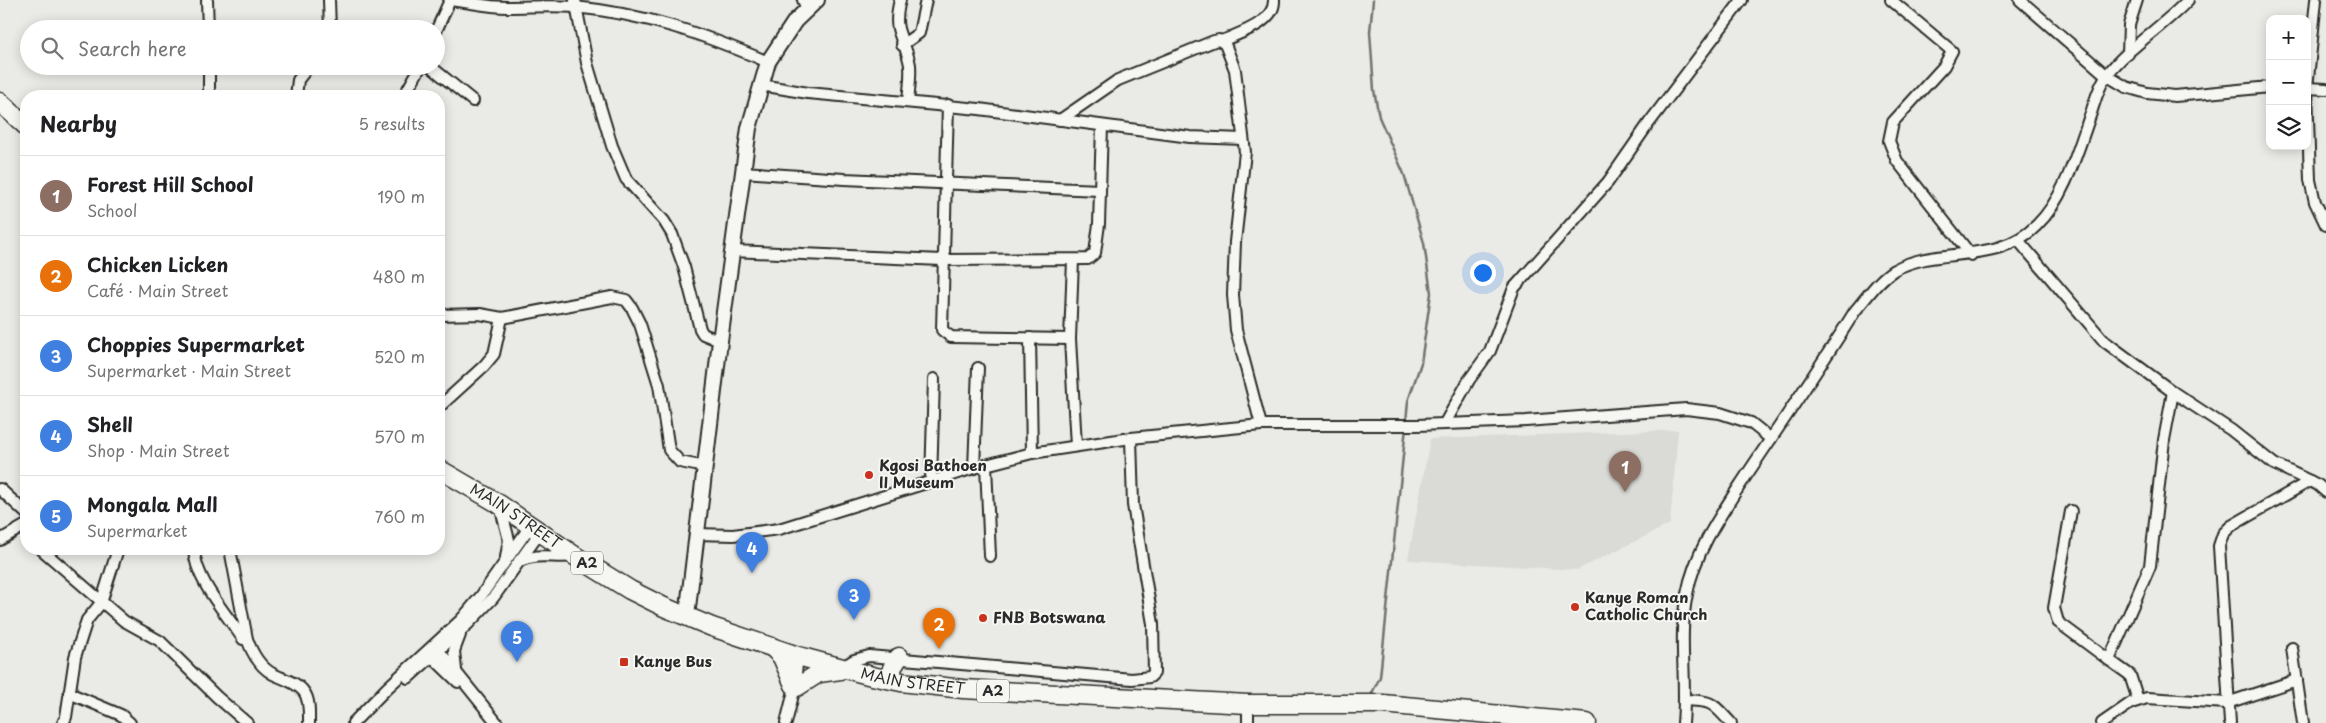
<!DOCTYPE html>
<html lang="en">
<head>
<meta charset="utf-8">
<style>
	body { margin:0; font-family:"Playpen Sans",sans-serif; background:#f6f6f6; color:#202124 }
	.controls { position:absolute; right:15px; top:15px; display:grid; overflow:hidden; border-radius:10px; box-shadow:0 2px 12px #0003 }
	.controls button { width:45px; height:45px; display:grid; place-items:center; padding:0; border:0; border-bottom:1px solid #e0e0e0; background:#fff; color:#202124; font:25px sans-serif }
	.you { position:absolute; left:1482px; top:272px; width:18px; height:18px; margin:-12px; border:4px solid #fff; border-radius:50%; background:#1a73e8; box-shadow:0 0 0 8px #1a73e833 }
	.badge { display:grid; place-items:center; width:32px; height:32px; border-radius:50%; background:#c8321e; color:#fff; font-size:16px; font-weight:700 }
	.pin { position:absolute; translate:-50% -41px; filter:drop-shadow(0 1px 2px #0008) }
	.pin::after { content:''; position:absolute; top:26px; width:18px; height:15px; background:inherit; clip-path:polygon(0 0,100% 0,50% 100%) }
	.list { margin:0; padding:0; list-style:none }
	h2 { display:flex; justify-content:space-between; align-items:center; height:65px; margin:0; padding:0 20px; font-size:21px }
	h2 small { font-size:16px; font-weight:400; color:#757577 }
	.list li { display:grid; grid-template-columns:32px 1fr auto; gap:15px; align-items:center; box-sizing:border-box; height:80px; padding:0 20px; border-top:1px solid #e0e0e0 }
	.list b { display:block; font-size:19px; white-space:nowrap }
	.list p { margin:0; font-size:16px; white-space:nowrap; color:#757577 }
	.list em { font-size:16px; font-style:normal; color:#757577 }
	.icon { flex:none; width:28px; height:28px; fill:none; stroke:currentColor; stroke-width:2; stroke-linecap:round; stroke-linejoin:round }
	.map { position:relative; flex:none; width:2326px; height:723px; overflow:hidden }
	.search { position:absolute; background:#fff; box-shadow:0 2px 12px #0003; left:20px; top:20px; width:425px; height:55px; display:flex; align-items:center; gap:12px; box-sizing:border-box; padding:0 18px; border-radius:28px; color:#757577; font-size:19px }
	.panel { position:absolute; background:#fff; box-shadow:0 2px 12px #0003; left:20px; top:90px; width:425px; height:465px; border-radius:20px }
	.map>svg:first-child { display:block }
	.built { fill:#dadad6 }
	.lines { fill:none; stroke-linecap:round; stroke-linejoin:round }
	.stream { stroke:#727270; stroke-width:2.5 }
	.street-casing { stroke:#2b2b2b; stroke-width:14 }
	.secondary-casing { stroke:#2b2b2b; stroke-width:18 }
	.highway-casing { stroke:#2b2b2b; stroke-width:21 }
	.street { stroke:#f6f6f2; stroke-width:10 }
	.secondary { stroke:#f6f6f2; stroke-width:14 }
	.highway { stroke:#f6f6f2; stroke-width:18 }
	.poi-dot { fill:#c8321e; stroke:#f6f6f2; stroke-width:2 }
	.labels { text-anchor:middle; stroke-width:4; stroke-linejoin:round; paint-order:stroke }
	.shield { fill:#f6f6f2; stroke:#686867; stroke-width:1 }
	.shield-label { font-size:14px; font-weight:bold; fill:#2b2b2b }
	.poi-label { font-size:15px; font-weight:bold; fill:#2b2b2b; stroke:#f6f6f2; text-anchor:start }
	.street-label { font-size:15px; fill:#2b2b2b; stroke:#f6f6f2 }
</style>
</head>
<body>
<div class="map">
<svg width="2326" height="723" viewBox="0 0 2326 723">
	<rect width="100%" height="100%" fill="#eaeae6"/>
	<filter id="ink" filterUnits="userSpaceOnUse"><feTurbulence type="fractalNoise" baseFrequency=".02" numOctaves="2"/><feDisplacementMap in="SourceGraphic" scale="10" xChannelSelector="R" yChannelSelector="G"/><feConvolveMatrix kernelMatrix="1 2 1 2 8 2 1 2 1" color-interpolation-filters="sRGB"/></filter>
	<g filter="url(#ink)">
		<!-- built -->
		<path class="built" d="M1678 430 1670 524 1577 570 1408 560 1430 439Z"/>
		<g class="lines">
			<!-- stream -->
			<g class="stream">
				<path d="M1373 0 1370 32 1374 90 1379 117 1404 174 1424 243 1431 293 1421 363 1408 401 1406 422"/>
				<path d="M1372 693 1380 677 1406 427"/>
			</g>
			<!-- street casing -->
			<g class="street-casing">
				<g id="street">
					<path d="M207 0 208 29"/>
					<path d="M329 0 330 29"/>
					<path d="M450 0C469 2 488 7 507 7 530 7 552 5 575 7 646 14 703 34 768 62"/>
					<path d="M575 0 587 63 612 146 626 179 664 221 672 234 684 267 700 329 703 334 720 341"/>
					<path d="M803 0 807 9"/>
					<path d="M900 0C891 35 905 36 910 65 911 77 909 90 908 101"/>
					<path d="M1891 0 1952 51 1944 66 1893 122 1889 141 1897 161 1971 255"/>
					<path d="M2020 0 2106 75 2126 87 2147 93 2175 96 2270 87"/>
					<path d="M2316 0 2307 88 2310 180 2315 202 2326 225"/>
					<path d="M436 31 450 0"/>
					<path d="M1222 41C1239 33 1275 23 1274 0"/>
					<path d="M902 45 919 33 926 0"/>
					<path d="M2128 54 2129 25 2137 0"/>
					<path d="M209 66V96"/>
					<path d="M430 66 473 101"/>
					<path d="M761 85 808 93 979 109 1190 137 1243 139"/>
					<path d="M2307 88 2326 89"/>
					<path d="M296 96 298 80 309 66"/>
					<path d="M404 96 421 66"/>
					<path d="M948 105 942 330 951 337 1070 339"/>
					<path d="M1060 120 1118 80 1214 41 1219 40 1225 44 1235 70 1245 152 1235 242 1233 295 1236 330 1261 425"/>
					<path d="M743 172 844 179 1100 190"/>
					<path d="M2018 240 2104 341 2173 392 2231 430 2274 464 2318 485 2326 492"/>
					<path d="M732 251 942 260 1088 259 1095 253 1099 224 1102 126"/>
					<path d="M1073 260 1070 339 1076 446"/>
					<path d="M439 315 480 314 502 318 612 297 626 300 632 308 640 324 659 385 669 450 680 462 705 467"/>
					<path d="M1030 338 1032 453"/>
					<path d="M439 407 484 366 494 354 502 318"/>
					<path d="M1445 423 1469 380 1490 351 1514 288 1608 182 1649 123 1742 0"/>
					<path d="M986 465 990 556"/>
					<path d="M974 468 978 368"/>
					<path d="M931 482 934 379"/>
					<path d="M0 489 26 513"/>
					<path d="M500 506 509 540 506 557"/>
					<path d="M2071 511 2054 608 2058 622 2109 660"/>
					<path d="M696 534 733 535 779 529 974 468 1032 453 1131 438 1261 425H1417L1526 421 1686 409 1720 413 1751 423 1771 439"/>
					<path d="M0 540 26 525"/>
					<path d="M41 549 124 621 160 641 217 697 247 723"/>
					<path d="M194 549C195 580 226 613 243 639H247"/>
					<path d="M230 549 247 639C252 653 260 667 273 674 283 679 297 682 304 692 310 700 309 713 309 723"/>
					<path d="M519 561C541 552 553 559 575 556"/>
					<path d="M435 646 497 723"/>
					<path d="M2292 648 2303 723"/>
					<path d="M429 654 458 682"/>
					<path d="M841 668 854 660 869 656 1132 679 1150 677 1154 673 1153 624 1133 505 1131 438"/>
					<path d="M456 670 454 651 460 635"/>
					<path d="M408 678 468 624 493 598 541 531"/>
					<path d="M69 693 121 715 130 723"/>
					<path d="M1685 700C1714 701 1712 703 1731 723"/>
					<path d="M2138 700 2130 675 2109 660 2150 566 2164 440 2173 392"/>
					<path d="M63 723 66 717 75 657 87 620 101 603 118 549"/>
					<path d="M353 723 387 688 461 620 481 596 531 525"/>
					<path d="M786 723 794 691 798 656"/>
					<path d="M1248 723V704"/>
					<path d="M1683 723C1687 680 1678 637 1687 594 1695 550 1724 510 1748 473 1784 419 1821 366 1855 311 1867 297 1878 280 1894 270 1939 245 1997 266 2037 225 2065 198 2078 149 2091 113 2095 101 2099 85 2107 75 2128 47 2164 26 2188 0"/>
					<path d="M2102 723 2131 703 2147 698 2227 703 2297 680"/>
					<path d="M2230 723 2219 546 2223 534 2231 526 2310 481"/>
				</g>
			</g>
			<!-- secondary casing -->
			<g class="secondary-casing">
				<path id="secondary" d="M687 616 720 341 749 128 768 62 795 21 817 0"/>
			</g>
			<!-- highway casing -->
			<g class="highway-casing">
				<g id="highway">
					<path d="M0 102 26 126"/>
					<path id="s1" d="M439 469 499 504 575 556 630 590 664 607 712 627 798 656 872 676 901 682 963 689 1248 704H1383L1587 723"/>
					<path d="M772 647 782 657 794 685"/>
					<path d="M893 680 892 668 899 657"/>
					<path d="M797 687 819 673 840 670"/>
				</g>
			</g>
			<!-- street -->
			<use href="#street" class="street"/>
			<!-- secondary -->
			<use href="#secondary" class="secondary"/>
			<!-- highway -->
			<use href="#highway" class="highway"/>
		</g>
	</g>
	<!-- markers -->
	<g class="poi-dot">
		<circle cx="869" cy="475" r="5"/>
		<circle cx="1575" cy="607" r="5"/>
		<circle cx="983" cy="618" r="5"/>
		<rect x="619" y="657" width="10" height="10" rx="2.5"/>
	</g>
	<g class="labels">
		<!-- shield labels -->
		<g class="shield">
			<rect x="571" y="551.5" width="32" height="23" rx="4"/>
			<rect x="977" y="679.5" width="32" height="23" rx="4"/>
		</g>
		<g class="shield-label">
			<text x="587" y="568">A2</text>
			<text x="993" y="696">A2</text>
		</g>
		<!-- poi labels -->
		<g class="poi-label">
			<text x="879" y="471">Kgosi Bathoen<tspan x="879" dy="17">II Museum</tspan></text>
			<text x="1585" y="603">Kanye Roman<tspan x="1585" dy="17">Catholic Church</tspan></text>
			<text x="993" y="623">FNB Botswana</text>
			<text x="634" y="667">Kanye Bus</text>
		</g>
		<!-- street labels -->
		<g class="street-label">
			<text dy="5" stroke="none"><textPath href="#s1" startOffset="90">MAIN STREET</textPath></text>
			<text dy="5" stroke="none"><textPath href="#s1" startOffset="525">MAIN STREET</textPath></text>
		</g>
	</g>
</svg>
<div class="controls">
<button>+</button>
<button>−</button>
<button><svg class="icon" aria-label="layers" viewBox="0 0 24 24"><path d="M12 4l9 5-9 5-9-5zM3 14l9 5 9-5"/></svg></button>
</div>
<div class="you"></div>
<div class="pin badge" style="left:1625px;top:492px;background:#8d6e63">1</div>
<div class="pin badge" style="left:939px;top:649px;background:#e8710a">2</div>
<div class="pin badge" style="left:854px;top:620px;background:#3f7fe0">3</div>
<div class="pin badge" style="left:752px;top:573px;background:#3f7fe0">4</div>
<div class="pin badge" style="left:517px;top:662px;background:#3f7fe0">5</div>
<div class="search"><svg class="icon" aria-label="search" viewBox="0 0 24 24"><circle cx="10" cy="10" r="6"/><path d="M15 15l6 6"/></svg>Search here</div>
<section class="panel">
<h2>Nearby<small>5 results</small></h2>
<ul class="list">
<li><span class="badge" style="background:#8d6e63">1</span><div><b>Forest Hill School</b><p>School</p></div><em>190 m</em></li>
<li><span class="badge" style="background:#e8710a">2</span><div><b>Chicken Licken</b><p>Café · Main Street</p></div><em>480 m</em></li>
<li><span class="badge" style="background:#3f7fe0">3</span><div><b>Choppies Supermarket</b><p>Supermarket · Main Street</p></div><em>520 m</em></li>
<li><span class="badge" style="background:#3f7fe0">4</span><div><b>Shell</b><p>Shop · Main Street</p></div><em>570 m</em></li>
<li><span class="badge" style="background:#3f7fe0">5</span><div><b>Mongala Mall</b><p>Supermarket</p></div><em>760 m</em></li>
</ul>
</section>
</div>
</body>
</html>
